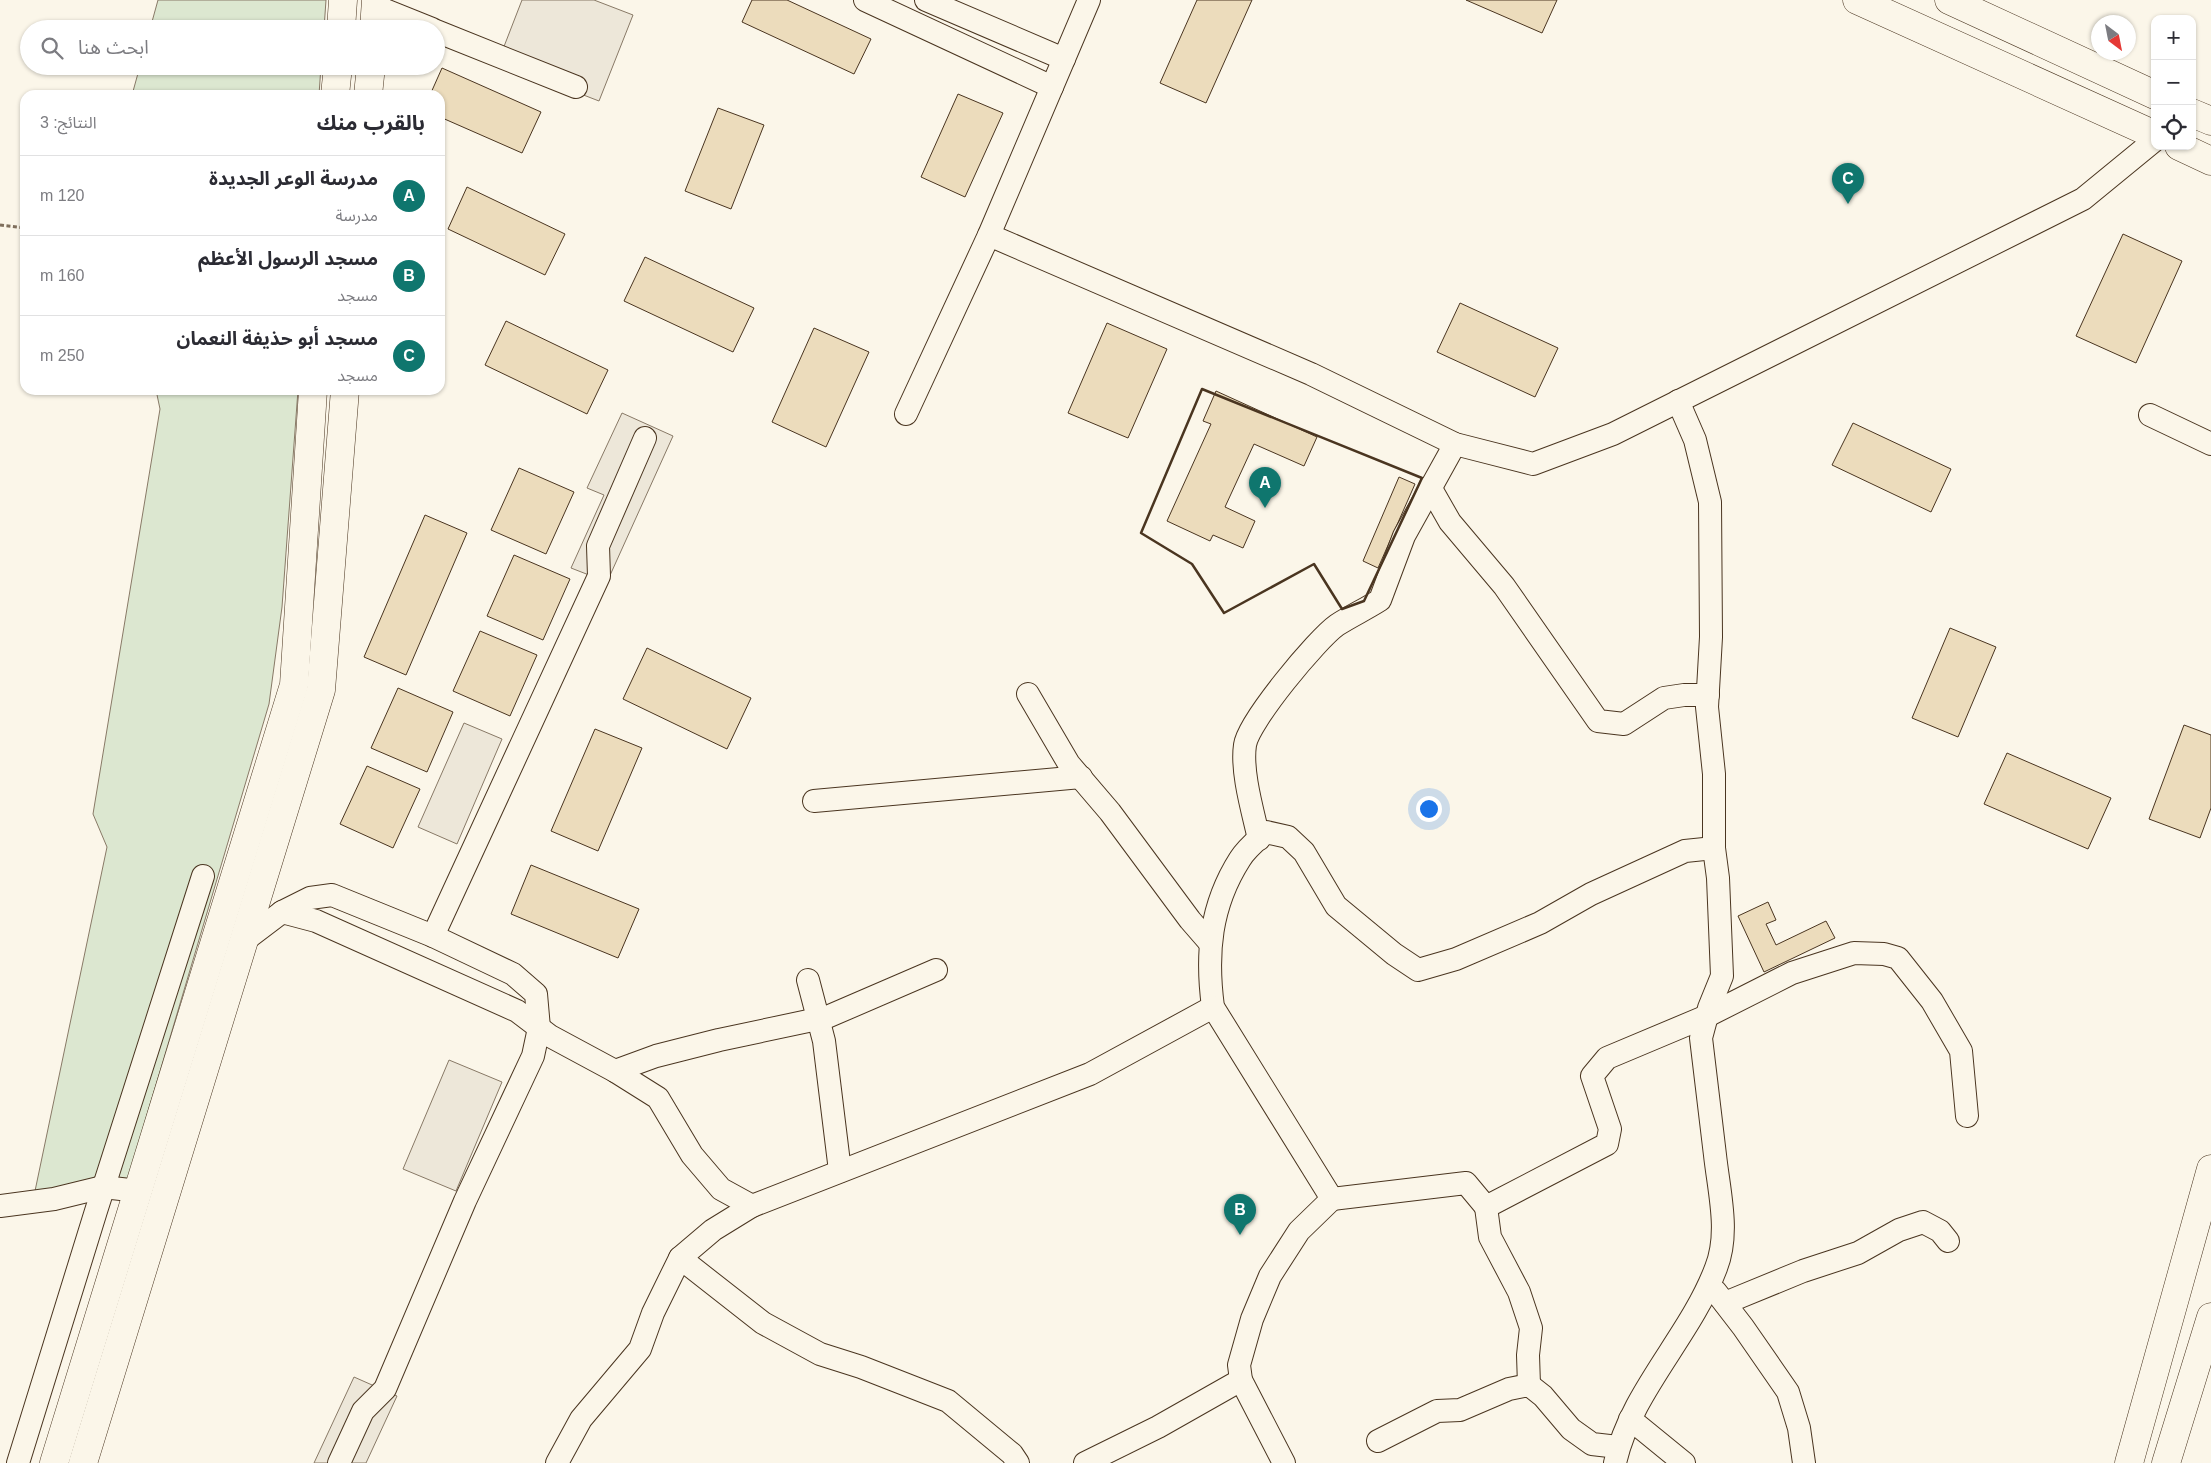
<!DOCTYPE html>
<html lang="ar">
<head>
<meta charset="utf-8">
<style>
	body { margin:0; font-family:Helvetica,"Noto Sans Arabic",sans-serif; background:#f7f7f7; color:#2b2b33; direction:rtl }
	.controls { position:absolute; right:15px; top:15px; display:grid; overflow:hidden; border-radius:10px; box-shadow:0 1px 4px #0004 }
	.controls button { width:45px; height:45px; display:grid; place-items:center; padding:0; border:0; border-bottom:1px solid #e1e1e2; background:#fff; color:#2b2b33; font:25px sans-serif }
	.compass { position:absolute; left:2091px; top:15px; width:45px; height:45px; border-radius:50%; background:#fff; box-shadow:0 1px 4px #0004; rotate:148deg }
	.you { position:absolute; left:1428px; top:808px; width:18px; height:18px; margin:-12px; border:4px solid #fff; border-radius:50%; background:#1a73e8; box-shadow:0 0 0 8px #1a73e833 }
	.badge { display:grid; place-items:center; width:32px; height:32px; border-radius:50%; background:#0f766e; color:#fff; font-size:16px; font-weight:700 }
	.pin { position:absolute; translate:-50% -41px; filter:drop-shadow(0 1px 2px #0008) }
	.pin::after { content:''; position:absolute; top:26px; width:18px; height:15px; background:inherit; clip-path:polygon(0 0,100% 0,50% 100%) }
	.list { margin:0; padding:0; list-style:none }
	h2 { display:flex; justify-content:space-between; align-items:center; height:65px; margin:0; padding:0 20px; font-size:21px }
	h2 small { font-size:16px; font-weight:400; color:#7c7c81 }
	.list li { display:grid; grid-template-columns:32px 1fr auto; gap:15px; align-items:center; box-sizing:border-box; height:80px; padding:0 20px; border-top:1px solid #e1e1e2 }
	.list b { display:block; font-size:19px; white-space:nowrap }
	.list p { margin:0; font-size:16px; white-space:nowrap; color:#7c7c81 }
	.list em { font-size:16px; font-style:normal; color:#7c7c81 }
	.icon { flex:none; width:28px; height:28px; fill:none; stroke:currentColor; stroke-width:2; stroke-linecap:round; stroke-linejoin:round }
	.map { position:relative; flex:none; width:2211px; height:1463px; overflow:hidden; direction:ltr }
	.search { position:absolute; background:#fff; box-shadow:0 1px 4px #0004; left:20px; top:20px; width:425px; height:55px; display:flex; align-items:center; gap:12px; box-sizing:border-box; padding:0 18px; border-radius:28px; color:#7c7c81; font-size:19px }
	.panel { position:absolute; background:#fff; box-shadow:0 1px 4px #0004; left:20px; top:90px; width:425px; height:305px; border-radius:15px; direction:rtl }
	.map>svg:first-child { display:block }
	.green { fill:#dce7d0; stroke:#887966 }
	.parking { fill:#ede7d9; stroke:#887966 }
	.building { fill:#ecdcbc; stroke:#4a3520 }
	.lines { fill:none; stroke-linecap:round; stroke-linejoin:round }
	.minor-casing { stroke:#4a3520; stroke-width:24 }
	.major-casing { stroke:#4a3520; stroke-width:29 }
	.path { stroke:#7f6f5c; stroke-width:3; stroke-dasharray:4 2.5; stroke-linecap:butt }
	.minor { stroke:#fbf6e9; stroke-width:22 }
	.major { stroke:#fbf6e9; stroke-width:28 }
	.wall { stroke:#4a3520; stroke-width:2.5 }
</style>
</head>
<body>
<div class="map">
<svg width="2211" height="1463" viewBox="0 0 2211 1463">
	<rect width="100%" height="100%" fill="#fbf6e9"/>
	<!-- green -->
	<g class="green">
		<path d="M158 0H326L324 29H150Z"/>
		<path d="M140 66H321L319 95H132Z"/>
		<path d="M156 390H298L282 607 269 704 128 1179 35 1191 107 847 93 814 160 409Z"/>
	</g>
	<!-- parking -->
	<g class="parking">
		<path d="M522 0H594L633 15 599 101 498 62Z"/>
		<path d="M622 413 673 436 607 582 571 568 604 495 587 488Z"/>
		<path d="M464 723 502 739 457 844 418 827Z"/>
		<path d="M449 1060 502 1082 456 1191 403 1169Z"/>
		<path d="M354 1377 397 1396 366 1463H314Z"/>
	</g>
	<!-- building -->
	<g class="building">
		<path d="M752 0H787L871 39 854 74 742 22Z"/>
		<path d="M1197 0H1252L1206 103 1160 83Z"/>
		<path d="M1466 0H1557L1542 33Z"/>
		<path d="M442 68 541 112 522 153 440 117V95H430Z"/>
		<path d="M958 94 1003 113 965 197 921 177Z"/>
		<path d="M718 108 764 125 731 209 685 191Z"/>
		<path d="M467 187 565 234 545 275 448 229Z"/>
		<path d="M2123 234 2182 261 2136 363 2076 336Z"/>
		<path d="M645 257 754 308 733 352 624 301Z"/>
		<path d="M1460 303 1558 348 1535 397 1437 352Z"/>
		<path d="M506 321 608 370 587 414 485 365Z"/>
		<path d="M1107 323 1167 349 1128 438 1068 413Z"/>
		<path d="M814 328 869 352 826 447 772 422Z"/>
		<path d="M1216 391 1317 437 1304 466 1254 444 1225 507 1255 521 1243 548 1213 535 1210 541 1167 521 1211 424 1203 421Z"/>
		<path d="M1853 423 1951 469 1931 512 1832 465Z"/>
		<path d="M519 468 574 492 546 554 491 530Z"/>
		<path d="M1399 477 1415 484 1378 568 1363 561Z"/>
		<path d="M425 515 467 533 406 675 364 657Z"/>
		<path d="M514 555 570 579 543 640 487 616Z"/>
		<path d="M1950 628 1996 647 1958 737 1912 718Z"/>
		<path d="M480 631 537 655 510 716 453 691Z"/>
		<path d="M647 648 751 698 727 749 623 699Z"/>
		<path d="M398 688 453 712 427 772 371 748Z"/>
		<path d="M2184 725 2211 735V808L2200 838 2149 819Z"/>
		<path d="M595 729 642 748 598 851 551 831Z"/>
		<path d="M2007 753 2111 798 2088 849 1984 804Z"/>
		<path d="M367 766 420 789 393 848 340 824Z"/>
		<path d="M531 865 639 909 618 958 511 914Z"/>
		<path d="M1768 902 1776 920 1766 924 1776 945 1826 921 1835 938 1764 972 1738 916Z"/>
	</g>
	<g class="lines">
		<!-- minor casing -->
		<g class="minor-casing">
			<g id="minor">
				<path d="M865 0 1052 87"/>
				<path d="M926 0 1064 59"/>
				<path d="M375 6 432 29"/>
				<path d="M436 31 576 87"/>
				<path d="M989 235 1311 374 1455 444 1533 464 1613 434 2083 199 2155 140"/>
				<path d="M906 414 989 235 1089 0"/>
				<path d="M2150 415 2211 444"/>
				<path d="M1430 487 1450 522 1504 586 1598 721 1624 724 1664 698 1684 695H1708"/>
				<path d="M1028 694 1069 764 1110 812 1190 920 1210 943"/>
				<path d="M814 801 1081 777"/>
				<path d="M1259 839C1253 812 1241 772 1245 745 1248 722 1317 639 1337 625 1351 616 1366 609 1380 600L1404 536 1455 444"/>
				<path d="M1714 848 1685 851 1591 894 1540 923 1456 959 1418 970 1394 954 1336 906 1304 852 1288 837 1266 832C1257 840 1246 849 1240 859 1210 906 1206 954 1213 1007L1332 1199 1466 1183 1486 1207 1607 1144 1610 1129 1592 1076 1607 1058 1707 1016 1792 973 1854 953 1884 954 1898 958 1932 1001 1961 1051 1967 1116"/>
				<path d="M282 912 310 898 332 895 433 936 513 974 536 994 539 1028 533 1056 465 1201 385 1389 363 1411 339 1463"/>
				<path d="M433 936 599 576 598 546 645 438"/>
				<path d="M245 940 282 912 316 921 517 1011 550 1036 615 1071 658 1098 692 1155 721 1189 752 1206 1090 1074 1213 1007"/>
				<path d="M808 980 824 1041 840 1171"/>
				<path d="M615 1071 656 1056 719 1040 827 1017 936 970"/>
				<path d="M0 1206 54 1199 103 1187 139 1191"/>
				<path d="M1486 1207 1490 1237 1519 1292 1531 1328 1528 1355 1529 1385"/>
				<path d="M680 1258 763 1323 820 1354 861 1367 948 1401 1012 1454 1018 1463"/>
				<path d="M1716 1292 1743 1327 1788 1392 1799 1428 1804 1463"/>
				<path d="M1725 1303 1803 1271 1858 1253 1899 1230 1923 1222 1940 1231 1948 1241"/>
				<path d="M1630 1419 1684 1463"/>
				<path d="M1378 1441 1437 1411 1460 1410 1509 1389 1529 1385 1543 1396 1571 1429 1592 1444 1618 1447"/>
				<path d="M18 1463 96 1211 203 876"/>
				<path d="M557 1463 581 1419 640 1349 653 1313 680 1258 713 1230 752 1206"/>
				<path d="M1085 1463 1158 1427 1241 1380"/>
				<path d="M1284 1463 1241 1380 1239 1365 1252 1319 1270 1276 1299 1231 1332 1199"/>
				<path d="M1615 1463C1631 1391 1690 1337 1716 1268 1730 1233 1719 1192 1715 1155 1710 1116 1706 1077 1701 1038L1709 1008 1722 976 1718 878 1714 848V774L1707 707 1711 637 1710 502 1695 440 1678 401"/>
			</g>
		</g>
		<!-- major casing -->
		<g class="major-casing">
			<g id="major">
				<path d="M1857 0 2155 135"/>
				<path d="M1949 0 2155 95"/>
				<path d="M341 29 343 0"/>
				<path d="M374 29 376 0"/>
				<path d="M335 95 338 66"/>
				<path d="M368 95 371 66"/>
				<path d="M2192 113 2211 121"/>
				<path d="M2179 146 2211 161"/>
				<path d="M54 1463 294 685 313 390"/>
				<path d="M83 1463 321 690 345 390"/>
				<path d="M2129 1463 2211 1169"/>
				<path d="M2166 1463 2211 1317"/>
			</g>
		</g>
		<!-- path -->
		<path class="path" d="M0 225 25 228"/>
		<!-- minor -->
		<use href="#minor" class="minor"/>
		<!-- major -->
		<use href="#major" class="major"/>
		<!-- wall -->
		<path class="wall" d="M1202 389 1422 478 1364 601 1342 609 1314 564 1224 613 1192 564 1141 533Z"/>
	</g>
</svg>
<div class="controls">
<button>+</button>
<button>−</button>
<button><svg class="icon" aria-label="locate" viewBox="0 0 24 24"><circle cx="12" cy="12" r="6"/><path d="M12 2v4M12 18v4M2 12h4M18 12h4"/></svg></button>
</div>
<svg class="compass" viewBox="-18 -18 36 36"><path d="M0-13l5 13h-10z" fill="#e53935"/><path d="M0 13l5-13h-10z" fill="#7c7c81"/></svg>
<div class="you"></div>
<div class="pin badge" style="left:1265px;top:508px">A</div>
<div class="pin badge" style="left:1240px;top:1235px">B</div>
<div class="pin badge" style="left:1848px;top:204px">C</div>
<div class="search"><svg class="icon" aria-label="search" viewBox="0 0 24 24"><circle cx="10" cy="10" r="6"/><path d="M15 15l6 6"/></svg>ابحث هنا</div>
<section class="panel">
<h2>بالقرب منك<small>النتائج: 3</small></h2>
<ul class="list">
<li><span class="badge">A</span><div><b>مدرسة الوعر الجديدة</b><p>مدرسة</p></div><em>120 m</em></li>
<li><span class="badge">B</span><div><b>مسجد الرسول الأعظم</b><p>مسجد</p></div><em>160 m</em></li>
<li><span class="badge">C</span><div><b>مسجد أبو حذيفة النعمان</b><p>مسجد</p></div><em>250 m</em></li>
</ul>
</section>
</div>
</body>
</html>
